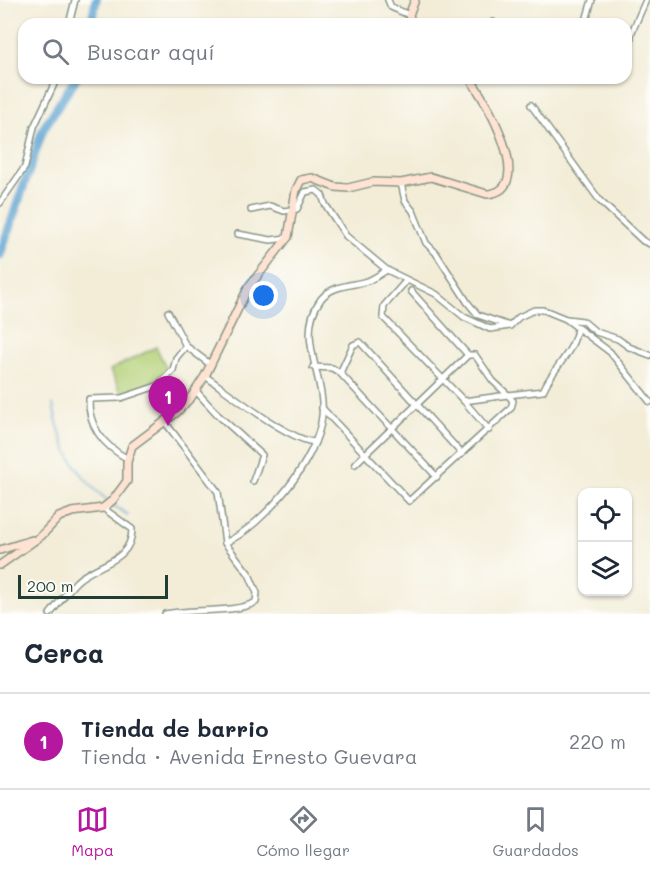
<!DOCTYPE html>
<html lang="es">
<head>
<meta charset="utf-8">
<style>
	body { margin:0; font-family:Mali,sans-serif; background:#f2f2f3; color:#1f2937 }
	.controls { position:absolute; right:18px; bottom:18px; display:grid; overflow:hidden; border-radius:12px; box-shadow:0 2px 4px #0004 }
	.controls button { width:54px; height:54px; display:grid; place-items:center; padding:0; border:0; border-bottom:2px solid #e0e1e3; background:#fff; color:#1f2937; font:30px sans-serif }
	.scale { position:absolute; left:18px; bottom:15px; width:150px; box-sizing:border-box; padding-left:6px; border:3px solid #1f3d34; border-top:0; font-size:16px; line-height:21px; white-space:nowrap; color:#1f3d34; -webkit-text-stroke:4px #fdfcf7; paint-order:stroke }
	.you { position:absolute; left:264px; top:296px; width:21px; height:21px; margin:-15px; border:4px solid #fff; border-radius:50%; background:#1a73e8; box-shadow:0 0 0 9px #1a73e833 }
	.badge { display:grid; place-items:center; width:39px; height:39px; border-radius:50%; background:#b5179e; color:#fff; font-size:20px; font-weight:700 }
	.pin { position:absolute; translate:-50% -50px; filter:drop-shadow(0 2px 3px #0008) }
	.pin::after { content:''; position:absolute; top:32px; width:21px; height:18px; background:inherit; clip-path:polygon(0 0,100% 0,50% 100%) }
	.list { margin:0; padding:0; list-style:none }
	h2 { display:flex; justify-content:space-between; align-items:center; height:78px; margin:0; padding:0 24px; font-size:26px }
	h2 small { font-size:20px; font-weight:400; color:#747a83 }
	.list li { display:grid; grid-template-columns:39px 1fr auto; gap:18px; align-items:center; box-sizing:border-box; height:96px; padding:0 24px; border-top:2px solid #e0e1e3 }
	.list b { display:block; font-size:22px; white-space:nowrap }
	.list p { margin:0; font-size:20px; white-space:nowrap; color:#747a83 }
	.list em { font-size:20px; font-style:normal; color:#747a83 }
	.icon { flex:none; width:33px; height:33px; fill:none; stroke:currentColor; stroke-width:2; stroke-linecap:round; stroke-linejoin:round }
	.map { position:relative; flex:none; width:650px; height:614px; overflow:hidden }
	.search { position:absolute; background:#fff; box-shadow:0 2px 4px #0004; left:18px; right:18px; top:18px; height:66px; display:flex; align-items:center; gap:15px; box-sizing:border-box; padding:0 21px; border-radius:18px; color:#747a83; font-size:22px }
	.sheet { height:174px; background:#fff }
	nav { display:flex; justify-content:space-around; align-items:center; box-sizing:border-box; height:84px; border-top:2px solid #e0e1e3; background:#fff; font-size:16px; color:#747a83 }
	nav a { display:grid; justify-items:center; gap:3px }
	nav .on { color:#b5179e }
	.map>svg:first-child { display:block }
	.garden { fill:#b4d077; stroke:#6a8656; stroke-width:1.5 }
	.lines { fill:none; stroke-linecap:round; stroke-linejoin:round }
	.stream { stroke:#5aa1d0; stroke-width:1.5 }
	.river { stroke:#5aa1d0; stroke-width:9 }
	.street-casing { stroke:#899586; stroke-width:8 }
	.secondary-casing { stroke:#899586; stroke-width:10 }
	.street { stroke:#fff; stroke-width:5 }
	.secondary { stroke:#fee3d2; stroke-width:7 }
</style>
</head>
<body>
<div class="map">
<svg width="650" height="614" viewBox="0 0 650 614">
	<rect width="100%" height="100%" fill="#fdfcf7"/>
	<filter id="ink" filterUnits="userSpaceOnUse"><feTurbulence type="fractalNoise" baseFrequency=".0167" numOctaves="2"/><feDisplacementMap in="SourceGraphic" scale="12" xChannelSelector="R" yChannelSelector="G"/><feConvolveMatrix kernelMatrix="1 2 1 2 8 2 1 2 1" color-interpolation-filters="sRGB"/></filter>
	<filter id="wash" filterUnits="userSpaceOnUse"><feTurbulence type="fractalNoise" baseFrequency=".008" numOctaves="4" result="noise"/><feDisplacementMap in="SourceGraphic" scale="24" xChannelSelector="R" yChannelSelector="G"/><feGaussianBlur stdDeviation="1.35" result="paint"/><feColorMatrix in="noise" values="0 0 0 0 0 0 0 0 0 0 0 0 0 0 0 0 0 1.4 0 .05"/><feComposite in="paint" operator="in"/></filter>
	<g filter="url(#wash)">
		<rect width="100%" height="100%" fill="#f3edd8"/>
		<!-- garden -->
		<path class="garden" d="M156 347 169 373 123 396 110 370Z"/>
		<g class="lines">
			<!-- stream -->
			<g class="stream">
				<path d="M53 404C60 445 75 474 108 501"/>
				<path d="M111 504 128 515"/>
			</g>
			<!-- river -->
			<g class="river">
				<path d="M91 24 96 0"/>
				<path d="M0 255 43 129 76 78"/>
			</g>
		</g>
	</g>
	<g filter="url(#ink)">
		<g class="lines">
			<!-- street casing -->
			<g class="street-casing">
				<g id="street">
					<path d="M388 0 391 7 409 15"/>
					<path d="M69 24 75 0"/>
					<path d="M493 24V22"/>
					<path d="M585 24 592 0"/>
					<path d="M629 56 631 34 646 0"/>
					<path d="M531 105 600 201 643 241 650 244"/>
					<path d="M401 183 405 201 413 211 426 243 436 253 468 303 478 315 510 326"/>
					<path d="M0 203 25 167 34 127 57 78"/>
					<path d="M251 210 270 206 284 211 297 209 305 192 316 190 322 195 325 204 346 236 387 270 436 294 464 317 490 329 510 326 519 317 534 310H544L566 319 610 352 650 402"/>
					<path d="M238 234 271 240 286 238"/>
					<path d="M411 291 468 355H475L493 381 508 395 543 391C552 369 574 353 577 328"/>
					<path d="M168 312 186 346 211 365"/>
					<path d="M567 319 583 321 596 332 618 339 629 347 650 355"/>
					<path d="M313 367 332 368 340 373 437 477"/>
					<path d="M340 373 353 345 360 342 462 454"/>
					<path d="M205 376C227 391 291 442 315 442"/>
					<path d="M195 390 219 416 262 455 253 481"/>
					<path d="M464 401 489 430"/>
					<path d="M322 408 409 501 511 408 513 401 508 395 464 401 383 317 384 306 406 281"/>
					<path d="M165 422 218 492 225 543 249 574 257 593 256 602C234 614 192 608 165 614"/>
					<path d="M128 459C104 446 88 427 89 399L121 398 157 386 173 370 176 358 186 346"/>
					<path d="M355 464 468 355"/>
					<path d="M225 543C264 525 318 460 322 416 326 378 294 335 321 299 332 285 351 286 367 281 374 279 380 274 387 270"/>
					<path d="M50 614C59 603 67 591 77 581 96 563 132 563 132 529L103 508"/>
				</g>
			</g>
			<!-- secondary casing -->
			<g class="secondary-casing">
				<g id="secondary">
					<path d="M412 24 409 15 415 0"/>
					<path d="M0 550 32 540"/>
					<path d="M0 565 41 536 59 517 72 512 103 508 113 500 127 481V462L132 446 176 413 192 396 205 376 248 288 288 237 296 190 301 180 312 178 335 187 348 188 373 182 401 183 431 177 487 194C539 191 484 96 469 78"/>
				</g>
			</g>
			<!-- street -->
			<use href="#street" class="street"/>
			<!-- secondary -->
			<use href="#secondary" class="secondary"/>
		</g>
	</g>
</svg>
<div class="controls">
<button><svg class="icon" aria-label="locate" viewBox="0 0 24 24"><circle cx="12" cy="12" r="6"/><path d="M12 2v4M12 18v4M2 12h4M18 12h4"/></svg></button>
<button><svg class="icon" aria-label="layers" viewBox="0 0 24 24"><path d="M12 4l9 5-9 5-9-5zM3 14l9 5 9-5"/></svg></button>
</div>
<div class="scale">200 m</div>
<div class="you"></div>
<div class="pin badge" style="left:168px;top:426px">1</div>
<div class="search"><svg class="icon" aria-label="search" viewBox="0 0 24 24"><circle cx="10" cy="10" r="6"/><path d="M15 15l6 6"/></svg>Buscar aquí</div>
</div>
<section class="sheet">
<h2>Cerca<small></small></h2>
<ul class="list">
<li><span class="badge">1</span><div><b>Tienda de barrio</b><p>Tienda · Avenida Ernesto Guevara</p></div><em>220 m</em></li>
</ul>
</section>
<nav>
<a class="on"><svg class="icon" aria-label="map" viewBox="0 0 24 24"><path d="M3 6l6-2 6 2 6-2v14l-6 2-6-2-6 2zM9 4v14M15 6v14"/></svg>Mapa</a>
<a><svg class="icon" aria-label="directions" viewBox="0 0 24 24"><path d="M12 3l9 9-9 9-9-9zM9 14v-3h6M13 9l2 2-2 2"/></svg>Cómo llegar</a>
<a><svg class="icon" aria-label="saved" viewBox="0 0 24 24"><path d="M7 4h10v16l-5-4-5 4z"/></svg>Guardados</a>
</nav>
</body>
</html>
